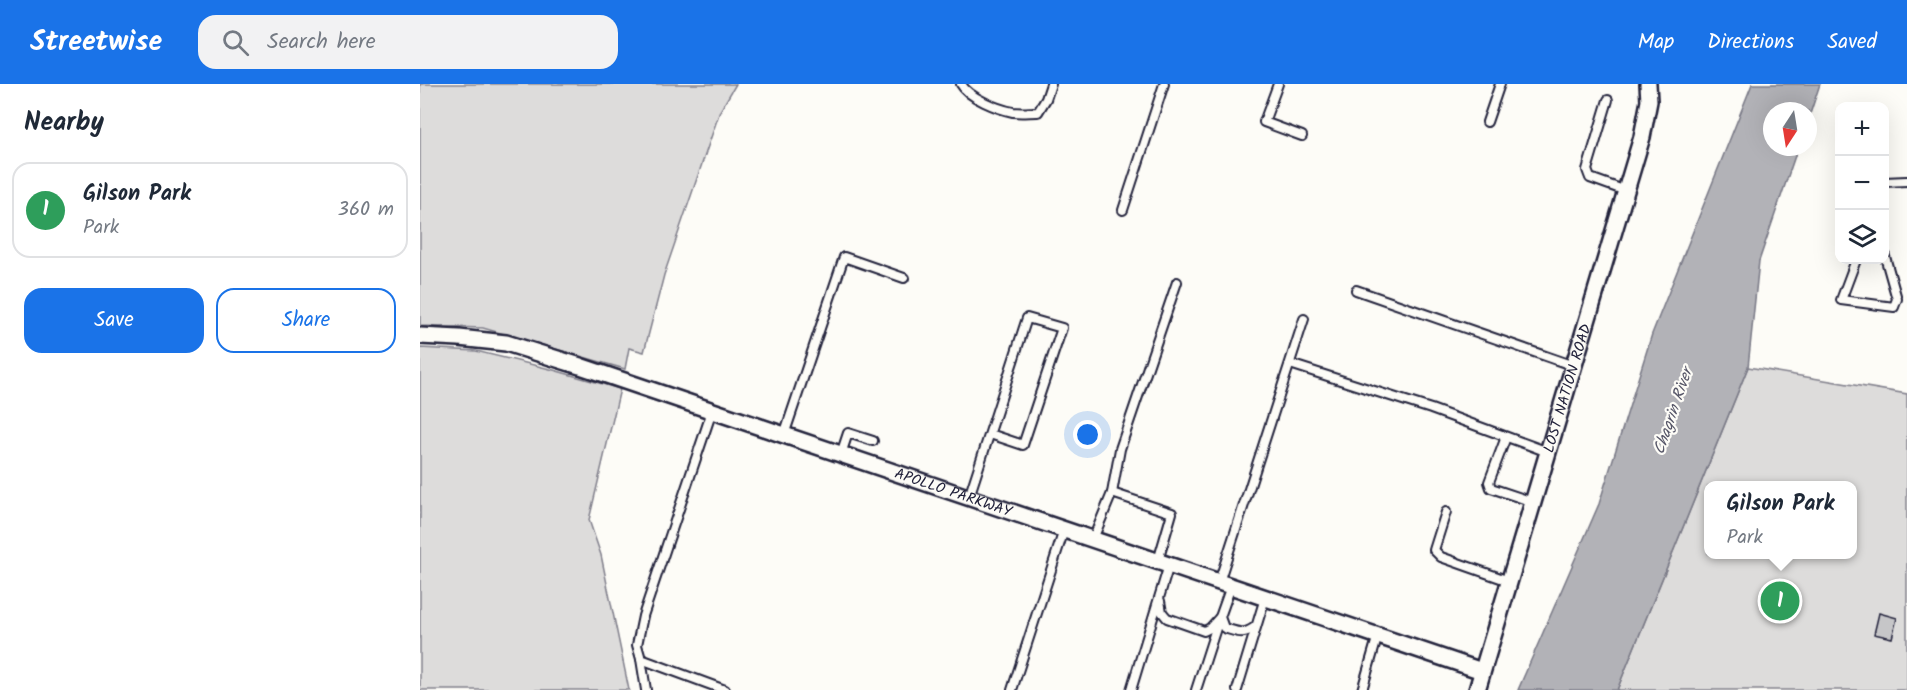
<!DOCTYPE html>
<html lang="en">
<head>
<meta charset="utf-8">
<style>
	body { margin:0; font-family:Kalam,sans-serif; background:#f2f2f3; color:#1f2937 }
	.controls { position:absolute; right:18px; top:18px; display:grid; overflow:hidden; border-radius:12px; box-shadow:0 6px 24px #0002 }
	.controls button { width:54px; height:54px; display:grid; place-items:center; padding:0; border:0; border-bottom:2px solid #e0e1e3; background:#fff; color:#1f2937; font:30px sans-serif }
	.compass { position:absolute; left:1343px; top:18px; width:54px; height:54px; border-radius:50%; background:#fff; box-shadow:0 6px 24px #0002; rotate:192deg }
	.you { position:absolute; left:668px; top:351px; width:21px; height:21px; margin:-15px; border:4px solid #fff; border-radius:50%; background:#1a73e8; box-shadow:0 0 0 9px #1a73e833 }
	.badge { display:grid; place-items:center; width:39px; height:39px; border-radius:50%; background:#1a73e8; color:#fff; font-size:20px; font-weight:700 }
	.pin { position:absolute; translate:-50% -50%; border:3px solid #fff; box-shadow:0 2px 6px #0006 }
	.popup { position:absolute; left:1284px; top:397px; width:153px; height:78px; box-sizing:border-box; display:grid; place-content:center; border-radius:12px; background:#fff; filter:drop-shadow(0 2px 4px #0005); font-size:20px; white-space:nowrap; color:#747a83 }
	.popup b { font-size:22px; color:#1f2937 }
	.popup::after { content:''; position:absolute; left:50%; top:100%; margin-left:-12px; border:12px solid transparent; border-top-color:#fff }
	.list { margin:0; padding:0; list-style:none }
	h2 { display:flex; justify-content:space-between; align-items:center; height:78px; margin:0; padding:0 24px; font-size:26px }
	h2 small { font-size:20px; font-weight:400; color:#747a83 }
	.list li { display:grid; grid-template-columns:39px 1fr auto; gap:18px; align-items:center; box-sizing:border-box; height:96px; margin:0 12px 12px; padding:0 12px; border:2px solid #e0e1e3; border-radius:18px }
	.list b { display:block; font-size:22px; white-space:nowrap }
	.list p { margin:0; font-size:20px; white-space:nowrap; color:#747a83 }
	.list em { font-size:20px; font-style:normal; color:#747a83 }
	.actions { display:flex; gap:12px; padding:18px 24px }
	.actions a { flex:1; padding:14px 0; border:2px solid #1a73e8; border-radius:18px; text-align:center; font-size:21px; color:#1a73e8 }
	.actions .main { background:#1a73e8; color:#fff }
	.icon { flex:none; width:33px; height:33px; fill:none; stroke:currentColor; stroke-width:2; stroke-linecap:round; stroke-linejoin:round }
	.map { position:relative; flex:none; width:1487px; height:606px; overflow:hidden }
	header { display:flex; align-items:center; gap:36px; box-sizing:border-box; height:84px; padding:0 30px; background:#1a73e8; color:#fff }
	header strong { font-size:28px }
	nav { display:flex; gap:33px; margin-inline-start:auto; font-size:21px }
	.search { width:420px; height:54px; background:#f2f2f3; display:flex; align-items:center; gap:15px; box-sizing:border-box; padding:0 21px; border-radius:18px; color:#747a83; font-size:22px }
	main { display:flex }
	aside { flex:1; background:#fff }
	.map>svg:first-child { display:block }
	.green { fill:#dddcdb; stroke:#807f8b; stroke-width:1.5; fill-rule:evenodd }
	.water { fill:#b2b2b7; stroke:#787885; stroke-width:1.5 }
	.building { fill:#c6c6c8; stroke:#22223b; stroke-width:1.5 }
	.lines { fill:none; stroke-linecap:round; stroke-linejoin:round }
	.lane-casing { stroke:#22223b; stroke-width:12 }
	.street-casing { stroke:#22223b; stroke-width:20 }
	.lane { stroke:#fdfcf7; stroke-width:8 }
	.street { stroke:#fdfcf7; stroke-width:15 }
	.labels { text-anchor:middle; stroke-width:4.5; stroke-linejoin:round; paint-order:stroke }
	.street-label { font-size:15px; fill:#22223b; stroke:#fdfcf7 }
	.water-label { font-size:16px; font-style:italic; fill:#545466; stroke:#fdfcf7 }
</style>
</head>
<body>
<header>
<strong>Streetwise</strong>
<div class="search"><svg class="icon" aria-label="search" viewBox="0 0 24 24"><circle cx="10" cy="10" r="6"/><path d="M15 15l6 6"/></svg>Search here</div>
<nav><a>Map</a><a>Directions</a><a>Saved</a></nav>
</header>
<main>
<aside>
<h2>Nearby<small></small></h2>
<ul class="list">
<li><span class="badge" style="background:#2e9e5b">1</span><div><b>Gilson Park</b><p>Park</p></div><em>360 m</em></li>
</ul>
<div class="actions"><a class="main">Save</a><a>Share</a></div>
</aside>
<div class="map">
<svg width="1487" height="606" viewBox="0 0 1487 606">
	<rect width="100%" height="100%" fill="#fdfcf7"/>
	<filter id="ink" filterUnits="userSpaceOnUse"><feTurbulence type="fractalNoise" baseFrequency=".0167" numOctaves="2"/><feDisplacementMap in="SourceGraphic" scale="12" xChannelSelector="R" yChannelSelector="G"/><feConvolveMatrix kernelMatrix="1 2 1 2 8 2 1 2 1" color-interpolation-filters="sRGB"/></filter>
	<g filter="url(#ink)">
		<!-- green -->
		<g class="green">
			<path d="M0 0H316L300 27 244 191 224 268 209 264 205 285 63 244 0 242Z"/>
			<path d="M0 264 56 267 130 285 200 305 169 436 181 471 209 606H0Z"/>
			<path d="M1328 283 1487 310V606H1197ZM1288 402H1432V470H1288Z"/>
		</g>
		<!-- water -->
		<path class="water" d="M1332 0H1400L1388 36V27H1352V63H1378L1339 177 1328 283 1197 606H1098L1179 420 1232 250Z"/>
		<!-- building -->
		<path class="building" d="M1459 529 1477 534 1472 554 1454 550Z"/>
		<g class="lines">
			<!-- lane casing -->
			<g class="lane-casing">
				<g id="lane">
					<path d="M541 0C549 14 578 25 593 28 601 29 610 28 618 28L626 15 631 0"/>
					<path d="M858 0 844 38 882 52"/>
					<path d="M1188 16 1167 86 1170 94 1206 107"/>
					<path d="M1067 38 1080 0"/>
					<path d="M1464 98 1487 97"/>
					<path d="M703 126 744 0"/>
					<path d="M1436 176 1421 216 1474 223 1477 215 1464 169"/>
					<path d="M936 206 1154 282"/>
					<path d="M870 280 1011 325 1128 368"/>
					<path d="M364 351 424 173 484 194"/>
					<path d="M1086 353 1069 398 1071 404 1113 418"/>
					<path d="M421 370 428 349 453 357"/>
					<path d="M692 409 700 365 757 198"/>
					<path d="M549 413 607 234 642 244 603 361 570 350"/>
					<path d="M1026 428 1014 466 1021 473 1089 497"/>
					<path d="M673 455 692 409 752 429 738 477"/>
					<path d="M799 498 884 235"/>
					<path d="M811 502 800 533 804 544C818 548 824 552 836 542"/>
					<path d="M740 517 742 528 747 534 784 547 790 544 800 533"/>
					<path d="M221 575 305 606"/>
					<path d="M226 606 221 575 217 561 223 532 292 327"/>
					<path d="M592 606 644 446"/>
					<path d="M711 606 749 481"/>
					<path d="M776 606 798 538"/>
					<path d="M817 606 845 514"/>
					<path d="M942 606 958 551"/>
				</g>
			</g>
			<!-- street casing -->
			<g class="street-casing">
				<g id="street">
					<path id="s1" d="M0 252 39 254 86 259 160 282 1062 587"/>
					<path id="s2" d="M1057 606 1222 53 1229 17 1228 0"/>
				</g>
			</g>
			<!-- lane -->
			<use href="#lane" class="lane"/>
			<!-- street -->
			<use href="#street" class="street"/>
		</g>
	</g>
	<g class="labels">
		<!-- street labels -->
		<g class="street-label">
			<text dy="5" stroke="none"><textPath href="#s2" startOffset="315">LOST NATION ROAD</textPath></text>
			<text dy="5" stroke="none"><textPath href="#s1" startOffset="558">APOLLO PARKWAY</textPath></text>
		</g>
		<!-- water labels -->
		<g class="water-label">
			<text transform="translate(1252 327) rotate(-71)" y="6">Chagrin River</text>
		</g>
	</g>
</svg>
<div class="controls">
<button>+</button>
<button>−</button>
<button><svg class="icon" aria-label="layers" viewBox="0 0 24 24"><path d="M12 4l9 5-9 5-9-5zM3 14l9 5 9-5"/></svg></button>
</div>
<svg class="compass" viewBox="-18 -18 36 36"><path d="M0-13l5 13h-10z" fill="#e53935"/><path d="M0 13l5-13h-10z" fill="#747a83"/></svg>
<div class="you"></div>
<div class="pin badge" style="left:1360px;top:517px;background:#2e9e5b">1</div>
<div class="popup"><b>Gilson Park</b>Park</div>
</div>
</main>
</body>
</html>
